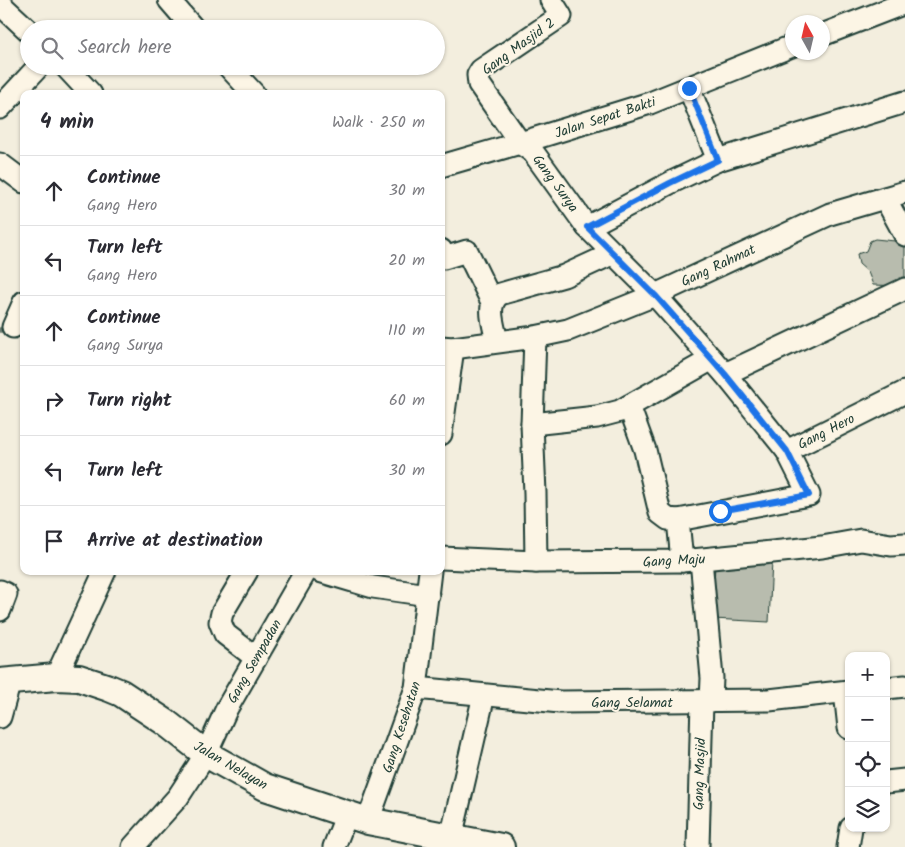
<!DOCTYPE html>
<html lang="en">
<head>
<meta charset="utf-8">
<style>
	body { margin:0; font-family:Kalam,sans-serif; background:#f7f7f7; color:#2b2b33 }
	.controls { position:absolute; right:15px; bottom:15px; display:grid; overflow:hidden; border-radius:10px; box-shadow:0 1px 4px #0004 }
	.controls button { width:45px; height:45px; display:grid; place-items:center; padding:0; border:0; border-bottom:1px solid #e1e1e2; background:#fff; color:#2b2b33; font:25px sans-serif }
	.compass { position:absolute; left:785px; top:15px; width:45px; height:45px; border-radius:50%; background:#fff; box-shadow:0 1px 4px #0004; rotate:352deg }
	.stop { position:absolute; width:15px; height:15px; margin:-11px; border:4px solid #1a73e8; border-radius:50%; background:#fff }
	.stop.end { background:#1a73e8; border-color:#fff; box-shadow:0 1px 5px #0008 }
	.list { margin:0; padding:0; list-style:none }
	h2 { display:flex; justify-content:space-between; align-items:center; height:65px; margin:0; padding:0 20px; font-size:21px }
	h2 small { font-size:16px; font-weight:400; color:#7c7c81 }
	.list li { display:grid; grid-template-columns:32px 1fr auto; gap:15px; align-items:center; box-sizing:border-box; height:70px; padding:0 20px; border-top:1px solid #e1e1e2 }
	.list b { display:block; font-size:19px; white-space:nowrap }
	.list p { margin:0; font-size:16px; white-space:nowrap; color:#7c7c81 }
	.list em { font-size:16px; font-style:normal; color:#7c7c81 }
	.icon { flex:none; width:28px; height:28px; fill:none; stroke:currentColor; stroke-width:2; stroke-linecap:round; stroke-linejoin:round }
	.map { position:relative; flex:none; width:905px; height:847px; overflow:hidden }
	.search { position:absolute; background:#fff; box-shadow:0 1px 4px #0004; left:20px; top:20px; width:425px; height:55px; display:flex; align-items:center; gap:12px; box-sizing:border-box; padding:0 18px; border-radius:28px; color:#7c7c81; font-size:19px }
	.panel { position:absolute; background:#fff; box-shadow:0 1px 4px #0004; left:20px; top:90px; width:425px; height:485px; border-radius:10px }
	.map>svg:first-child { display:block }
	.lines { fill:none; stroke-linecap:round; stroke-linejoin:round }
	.stream { stroke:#6c7d72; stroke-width:5.5 }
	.building { fill:#b8bcae; stroke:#1f3d34 }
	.minor-casing { stroke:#1f3d34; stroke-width:25 }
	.major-casing { stroke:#1f3d34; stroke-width:30 }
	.minor { stroke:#fcf5e5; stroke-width:21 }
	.major { stroke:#fcf5e5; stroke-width:26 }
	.route { stroke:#1a73e8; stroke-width:6 }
	.labels { text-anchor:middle; stroke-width:4; stroke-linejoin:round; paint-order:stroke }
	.street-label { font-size:14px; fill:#1f3d34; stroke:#fcf5e5 }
</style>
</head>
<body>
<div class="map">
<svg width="905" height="847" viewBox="0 0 905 847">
	<rect width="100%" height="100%" fill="#f3eede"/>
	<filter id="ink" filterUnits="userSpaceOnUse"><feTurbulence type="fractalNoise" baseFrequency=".02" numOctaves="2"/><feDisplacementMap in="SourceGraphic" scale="10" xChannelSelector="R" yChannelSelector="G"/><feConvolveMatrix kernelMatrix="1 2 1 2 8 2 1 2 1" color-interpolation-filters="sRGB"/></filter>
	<g filter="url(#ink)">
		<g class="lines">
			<!-- stream -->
			<path class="stream" d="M0 330 24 331"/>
		</g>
		<!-- building -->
		<g class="building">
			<path d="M875 239 905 242V286L873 285 868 272 859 264 857 254 866 251 870 241Z"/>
			<path d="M715 561H772L769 622 713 619Z"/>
		</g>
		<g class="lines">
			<!-- minor casing -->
			<g class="minor-casing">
				<g id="minor">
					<path d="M169 0 194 29"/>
					<path d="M551 0 561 16 481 70 478 75 479 84 520 143 533 152 587 227 655 295 725 374 787 451 809 495 678 520 682 561"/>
					<path d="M0 4 29 31"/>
					<path d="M822 35 905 3"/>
					<path d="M65 66 91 94"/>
					<path d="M228 66 254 94"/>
					<path d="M689 88 718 160"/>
					<path d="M0 108 39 66"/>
					<path d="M0 164 24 182"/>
					<path d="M441 166 520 143 650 103 792 46"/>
					<path d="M885 198 905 235"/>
					<path d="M587 227 670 183 718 160 905 102"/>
					<path d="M441 250 444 258 467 251 492 302"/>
					<path d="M13 327 24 302"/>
					<path d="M535 337 532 424 535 493 536 562"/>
					<path d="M497 341C494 326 485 304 500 294L564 276 614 253"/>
					<path d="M441 347 453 348 535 337 568 330 655 295 830 214 905 192"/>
					<path d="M725 374 905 289"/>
					<path d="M629 406 645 450 660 513 668 519 678 520"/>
					<path d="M532 424 597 417 620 411 712 359"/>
					<path d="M441 434 453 348"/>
					<path d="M787 451 905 392"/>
					<path d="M441 558 536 562 682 561 822 547 861 540 891 545 905 544"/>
					<path d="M701 560 712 678 711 701"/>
					<path d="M247 571 222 613 220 622 225 634 256 658"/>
					<path d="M319 571 373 587 428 595"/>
					<path d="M0 591 6 594 0 610"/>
					<path d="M56 677 105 571"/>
					<path d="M416 688 560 702 769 700 849 691"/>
					<path d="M886 688 905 686"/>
					<path d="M845 692 849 728"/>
					<path d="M0 717 10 681"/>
					<path d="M886 782 905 780"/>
					<path d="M368 821 416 688 430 571"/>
					<path d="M451 838 484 695"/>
					<path d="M133 847 178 797 206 754 227 708 306 571"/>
					<path d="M334 847 347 814"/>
					<path d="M698 847 702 701"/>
					<path d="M848 847 851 828"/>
				</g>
			</g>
			<!-- major casing -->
			<g class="major-casing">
				<path id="major" d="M0 682 56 677 79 678 109 688 121 693 165 722 206 754 265 787 368 821 501 847"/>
			</g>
			<!-- minor -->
			<use href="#minor" class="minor"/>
			<!-- major -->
			<use href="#major" class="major"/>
		</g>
	</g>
	<g class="lines" filter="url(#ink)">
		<!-- route -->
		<path class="route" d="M689 88 718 160 670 183 587 227 655 295 725 374 787 451 809 495 720 511"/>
	</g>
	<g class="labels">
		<!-- street labels -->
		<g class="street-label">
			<text transform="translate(518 46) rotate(-36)" y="5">Gang Masjid 2</text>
			<text transform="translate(605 117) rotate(-18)" y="5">Jalan Sepat Bakti</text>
			<text transform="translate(556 183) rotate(54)" y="5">Gang Surya</text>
			<text transform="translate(718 265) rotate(-25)" y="5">Gang Rahmat</text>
			<text transform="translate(826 431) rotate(-27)" y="5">Gang Hero</text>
			<text transform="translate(674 560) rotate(-3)" y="5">Gang Maju</text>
			<text transform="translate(254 661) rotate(-60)" y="5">Gang Sempadan</text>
			<text x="632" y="707">Gang Selamat</text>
			<text transform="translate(401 727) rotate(-72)" y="5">Gang Kesehatan</text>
			<text transform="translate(231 765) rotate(30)" y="5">Jalan Nelayan</text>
			<text transform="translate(699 774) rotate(-88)" y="5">Gang Masjid</text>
		</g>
	</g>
</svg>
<div class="controls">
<button>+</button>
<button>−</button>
<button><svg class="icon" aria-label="locate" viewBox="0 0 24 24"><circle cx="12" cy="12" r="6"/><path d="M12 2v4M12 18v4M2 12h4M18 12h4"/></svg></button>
<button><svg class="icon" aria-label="layers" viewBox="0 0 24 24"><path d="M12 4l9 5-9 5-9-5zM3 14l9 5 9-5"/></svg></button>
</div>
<svg class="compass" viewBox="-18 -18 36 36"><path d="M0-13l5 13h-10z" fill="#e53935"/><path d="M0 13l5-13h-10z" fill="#7c7c81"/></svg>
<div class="stop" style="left:720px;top:511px"></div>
<div class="stop end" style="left:689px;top:88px"></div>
<div class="search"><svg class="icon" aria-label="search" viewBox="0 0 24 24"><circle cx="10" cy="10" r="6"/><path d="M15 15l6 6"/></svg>Search here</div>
<section class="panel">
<h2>4 min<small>Walk · 250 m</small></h2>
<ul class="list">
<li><svg class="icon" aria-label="ahead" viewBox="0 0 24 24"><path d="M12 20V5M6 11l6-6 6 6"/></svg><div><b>Continue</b><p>Gang Hero</p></div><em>30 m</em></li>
<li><svg class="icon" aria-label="left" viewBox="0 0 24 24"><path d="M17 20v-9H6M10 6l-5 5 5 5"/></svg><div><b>Turn left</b><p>Gang Hero</p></div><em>20 m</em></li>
<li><svg class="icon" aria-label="ahead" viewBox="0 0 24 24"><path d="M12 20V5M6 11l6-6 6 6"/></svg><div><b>Continue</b><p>Gang Surya</p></div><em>110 m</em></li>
<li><svg class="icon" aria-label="right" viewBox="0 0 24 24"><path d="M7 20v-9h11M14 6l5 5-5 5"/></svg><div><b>Turn right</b></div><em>60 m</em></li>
<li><svg class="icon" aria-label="left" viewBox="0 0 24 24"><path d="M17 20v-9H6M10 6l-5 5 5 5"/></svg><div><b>Turn left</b></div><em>30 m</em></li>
<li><svg class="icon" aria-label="arrive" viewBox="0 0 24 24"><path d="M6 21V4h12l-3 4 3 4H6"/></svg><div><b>Arrive at destination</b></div></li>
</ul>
</section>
</div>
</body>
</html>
